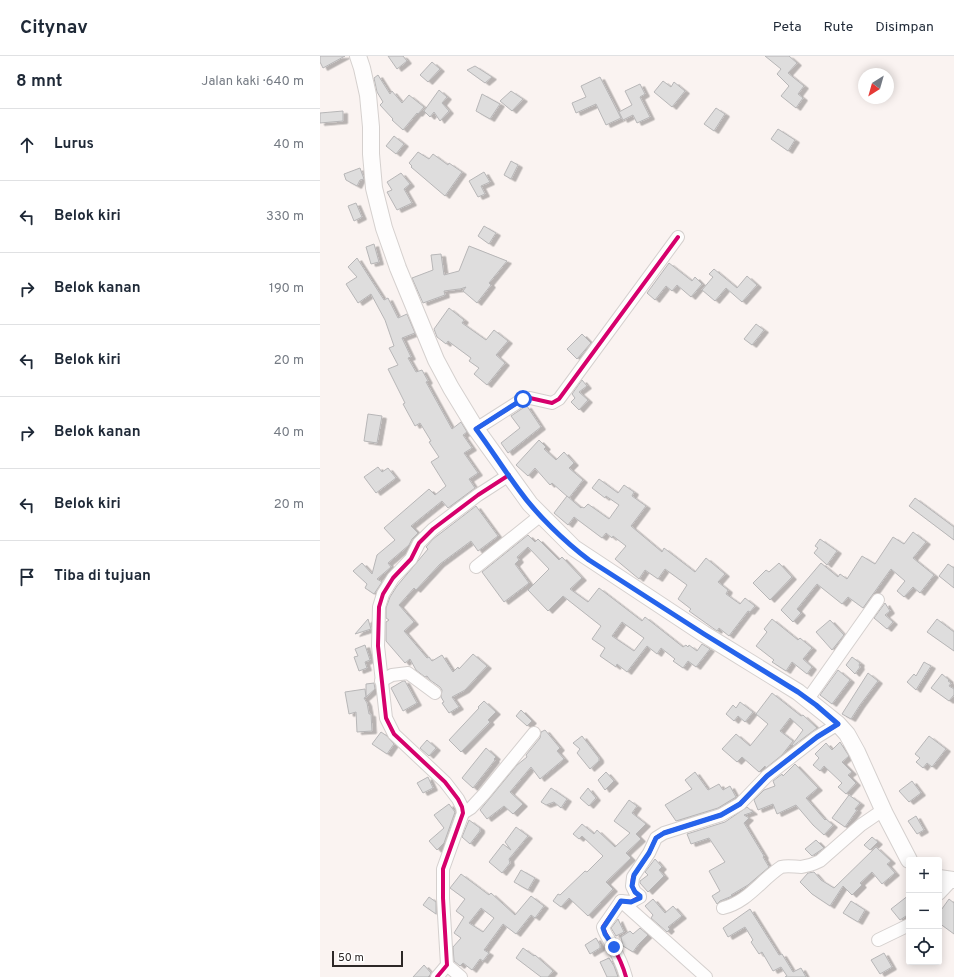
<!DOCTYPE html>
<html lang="id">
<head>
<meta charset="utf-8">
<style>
	body { margin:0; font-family:Overpass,sans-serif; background:#f6f6f7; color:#1f2937 }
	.controls { position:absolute; right:12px; bottom:12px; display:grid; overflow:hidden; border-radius:4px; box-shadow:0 2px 10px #0003 }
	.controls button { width:36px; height:36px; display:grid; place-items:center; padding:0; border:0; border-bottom:1px solid #e0e1e3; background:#fff; color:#1f2937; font:20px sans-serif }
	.compass { position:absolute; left:538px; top:12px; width:36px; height:36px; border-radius:50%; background:#fff; box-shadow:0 2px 10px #0003; rotate:217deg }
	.scale { position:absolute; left:12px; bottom:10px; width:71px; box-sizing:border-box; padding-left:4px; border:2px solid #2d2827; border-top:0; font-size:11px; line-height:14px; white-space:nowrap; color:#2d2827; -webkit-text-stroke:3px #fff; paint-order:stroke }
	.stop { position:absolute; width:12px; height:12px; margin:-9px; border:3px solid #2563eb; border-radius:50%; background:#fff }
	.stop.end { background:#2563eb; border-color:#fff; box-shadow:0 1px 4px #0008 }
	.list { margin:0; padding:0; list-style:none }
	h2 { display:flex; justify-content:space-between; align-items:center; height:52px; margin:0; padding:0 16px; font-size:17px }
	h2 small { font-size:13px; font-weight:400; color:#747a83 }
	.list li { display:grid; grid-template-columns:26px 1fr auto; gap:12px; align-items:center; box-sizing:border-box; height:72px; padding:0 16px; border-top:1px solid #e0e1e3 }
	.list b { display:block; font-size:15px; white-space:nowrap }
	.list em { font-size:13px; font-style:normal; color:#747a83 }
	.icon { flex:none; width:22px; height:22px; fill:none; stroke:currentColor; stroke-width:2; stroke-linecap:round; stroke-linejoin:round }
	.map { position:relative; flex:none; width:634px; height:921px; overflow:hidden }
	header { display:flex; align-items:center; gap:24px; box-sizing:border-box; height:56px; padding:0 20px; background:#fff; border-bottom:1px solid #e0e1e3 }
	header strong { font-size:19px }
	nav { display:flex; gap:22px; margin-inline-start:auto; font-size:14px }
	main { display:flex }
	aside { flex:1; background:#fff }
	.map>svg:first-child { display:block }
	.building { fill:#dedddd; stroke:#b7b6b7; fill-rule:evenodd; filter:url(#shadow) }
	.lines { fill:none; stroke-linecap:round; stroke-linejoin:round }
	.minor-casing { stroke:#d5d0ce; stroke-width:14 }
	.major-casing { stroke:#d5d0ce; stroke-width:18 }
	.minor { stroke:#fefdfd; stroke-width:12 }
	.major { stroke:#fefdfd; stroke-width:16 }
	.cycleway-casing { stroke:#fff; stroke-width:6 }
	.cycleway { stroke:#d6006c; stroke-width:4 }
	.route { stroke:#2563eb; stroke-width:5 }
</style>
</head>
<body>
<header>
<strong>Citynav</strong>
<nav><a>Peta</a><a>Rute</a><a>Disimpan</a></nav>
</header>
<main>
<aside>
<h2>8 mnt<small>Jalan kaki · 640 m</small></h2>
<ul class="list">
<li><svg class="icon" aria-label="ahead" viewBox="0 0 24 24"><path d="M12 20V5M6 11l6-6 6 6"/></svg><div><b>Lurus</b></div><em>40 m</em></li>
<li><svg class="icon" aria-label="left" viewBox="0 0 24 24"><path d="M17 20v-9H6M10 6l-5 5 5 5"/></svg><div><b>Belok kiri</b></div><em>330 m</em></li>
<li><svg class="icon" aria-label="right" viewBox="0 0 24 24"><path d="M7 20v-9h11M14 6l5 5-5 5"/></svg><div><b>Belok kanan</b></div><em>190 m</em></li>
<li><svg class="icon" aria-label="left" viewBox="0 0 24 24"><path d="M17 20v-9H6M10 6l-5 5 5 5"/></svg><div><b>Belok kiri</b></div><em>20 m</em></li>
<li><svg class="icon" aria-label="right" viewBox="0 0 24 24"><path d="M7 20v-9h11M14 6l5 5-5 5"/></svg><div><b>Belok kanan</b></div><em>40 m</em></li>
<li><svg class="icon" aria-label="left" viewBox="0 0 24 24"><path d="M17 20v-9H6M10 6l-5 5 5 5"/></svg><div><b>Belok kiri</b></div><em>20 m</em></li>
<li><svg class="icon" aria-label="arrive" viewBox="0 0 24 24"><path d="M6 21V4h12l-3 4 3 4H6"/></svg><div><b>Tiba di tujuan</b></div></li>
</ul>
</aside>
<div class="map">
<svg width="634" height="921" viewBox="0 0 634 921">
	<defs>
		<filter id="shadow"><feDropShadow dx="4.5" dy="2.5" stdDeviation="0" flood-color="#0004"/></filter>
	</defs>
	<rect width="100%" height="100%" fill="#faf3f1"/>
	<!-- building -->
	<g class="building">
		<path d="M0 0H25L3 12 0 6Z"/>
		<path d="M68 0H83L87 5 77 13Z"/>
		<path d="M445 0H469L477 7 468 17 484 30 478 38 483 42 476 52 461 40 469 30 457 18 461 13Z"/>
		<path d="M112 6 120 13 108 26 100 19Z"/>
		<path d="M155 10 172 21 165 27 147 14Z"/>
		<path d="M58 19 70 38 72 35 82 47 89 39 104 51 98 58 97 57 83 74 72 64 73 63 60 49 63 46 57 36 54 22Z"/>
		<path d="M280 21 301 62 286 69 276 48 256 57 252 47 266 41 261 30Z"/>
		<path d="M343 25 351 31 354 26 365 35 352 51 334 36Z"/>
		<path d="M320 28 325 38 320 41 330 61 317 67 313 59 303 64 299 56 312 49 305 35Z"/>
		<path d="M119 34 127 41 122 47 129 55 120 65 114 56 110 61 104 55Z"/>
		<path d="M191 35 203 43 192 55 180 45Z"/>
		<path d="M162 38 180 48 170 63 156 55Z"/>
		<path d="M396 52 405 58 394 75 384 68Z"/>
		<path d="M23 55V65L0 67V57Z"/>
		<path d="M458 73 475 84 468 95 451 83Z"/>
		<path d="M74 80 84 88 76 98 66 90Z"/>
		<path d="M98 96 109 103 113 98 128 109 129 107 142 116 125 140 91 111 92 110 89 107Z"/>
		<path d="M191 105 198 109 191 123 184 119Z"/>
		<path d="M40 112 44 123 40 124 37 130 26 124 24 118Z"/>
		<path d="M164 116 170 126 161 130 165 138 158 141 149 125Z"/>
		<path d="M81 117 90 128 84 133 92 147 77 154 67 136 72 134 67 126Z"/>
		<path d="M36 147 42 161 34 165 28 150Z"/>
		<path d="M164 170 176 177 169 188 158 180Z"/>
		<path d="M54 188 59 206 51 208 46 191Z"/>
		<path d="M149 190 187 205 169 227 171 229 157 247 143 235 146 231 140 233H139L124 235 125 239 103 247 92 222 113 214 111 199 121 198 124 219 139 215Z"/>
		<path d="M37 202 64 244 68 242 78 262 87 258 95 277 82 282 91 301 88 302 96 316 102 314 108 325 106 326 132 373 141 366 147 376 143 379 152 392 144 397 158 417 149 423 155 432 128 452 122 445 91 470 98 477 92 483 89 489 68 507 71 511 57 523 62 526 54 538 45 532 47 528 33 515 42 507 52 518 57 499 75 484 64 472 109 433 115 439 126 430 111 406 119 401 109 386 111 385 100 367 95 370 83 348 85 347 68 313 78 309 69 292 74 290 65 264 51 238 38 247 26 228 37 221 28 211Z"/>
		<path d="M349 207 372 225 375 221 382 228 371 241 357 229 352 235 346 230 335 244 327 237Z"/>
		<path d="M394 213 417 232 427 220 437 229 422 246 406 232 395 245 382 234 393 221 389 218Z"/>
		<path d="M129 252 144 264 142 267 166 284 174 274 188 285 176 299 185 307 167 329 154 318 159 312 149 305 151 302 128 285 126 288 117 281 114 273Z"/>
		<path d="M436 268 444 274 432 289 424 283Z"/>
		<path d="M262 278 271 287 257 303 247 293Z"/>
		<path d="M262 324 267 330 259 336 268 344 259 354 251 346 255 342 252 338Z"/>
		<path d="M206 350H207L221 371 188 397 181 387 200 372 191 360Z"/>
		<path d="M48 358 62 360 57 387 44 385Z"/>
		<path d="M219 384 226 391 224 393 236 404 244 396 254 407 249 412 263 424 249 442 232 427 230 429 215 412 208 420 196 409Z"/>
		<path d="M58 411 62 416 68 412 76 422 56 437 44 421Z"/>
		<path d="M279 423 298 437 304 429 314 436 312 440 326 450 311 470 342 496 344 492 375 516 386 502 405 518 398 526 408 534 406 538 420 548 425 542 435 550 430 556 428 555 409 580 399 572 397 575 369 555 371 553 358 543 367 529 345 513 338 523 325 514 319 523 295 503 306 490 293 480 292 482 286 477 282 482 254 461 248 469 234 457 247 440 261 452 262 451 264 452 268 448 289 463 299 449 286 440 285 442 272 432Z"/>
		<path d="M595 442 634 471V484L589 450Z"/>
		<path d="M156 450 178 480 158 495 151 485 120 508 96 534 94 532 79 549 94 566 84 575 107 602 109 601 112 605 122 599 133 616 138 611 139 613 153 598 167 610 145 634 132 641 139 651 129 657 122 647 124 646 121 641 122 634 120 631 110 624 107 620 105 621 96 614 90 603 85 607 66 585V566L69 564 66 562V552L70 541 77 530 108 493 106 491 113 483Z"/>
		<path d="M593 476 606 486 593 502 614 519 600 537 593 531 584 541 577 535 585 525 571 513 543 552 528 541 522 548 497 528 477 553 481 557 473 566 461 554 501 507 518 521 520 518 527 523 542 500 555 508 573 481 584 488Z"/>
		<path d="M208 479 215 486 218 483 239 504 242 501 262 522 250 533 268 546 279 532 322 565 325 561 363 591 366 589 368 591 369 589 377 595 382 588 390 593 376 611 368 605 363 612 353 605 355 603 341 592 337 598 327 590 307 616 297 608 296 611 280 600 285 592 272 583 281 570 243 540 228 555 208 534 229 513 208 491 197 501 199 504 195 508 209 527 184 546 162 516ZM302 566 324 582 314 595 292 580Z"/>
		<path d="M500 483 517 495 507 509 494 497 498 492 495 490Z"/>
		<path d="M459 507 472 521 450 544 433 527 446 514 449 516Z"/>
		<path d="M628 508 634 512V532L619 520Z"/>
		<path d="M565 547 570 555 565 559 573 566 567 573 554 562Z"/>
		<path d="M48 563 51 573 35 578Z"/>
		<path d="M452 563 478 584 480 582 492 592 483 603 492 611 487 618 472 606 466 615 452 606 454 604 436 590 447 576 444 573Z"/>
		<path d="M617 563 634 576V595L607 576Z"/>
		<path d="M510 564 524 579 512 594 496 576Z"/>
		<path d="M45 589 50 604 45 606 47 612 39 615 34 601 38 600 35 593Z"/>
		<path d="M532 601 540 607 539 609 540 611 535 618 526 609Z"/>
		<path d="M604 606 611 610 596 634 587 626 594 618 596 620Z"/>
		<path d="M518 614 530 624 512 648 500 639Z"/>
		<path d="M548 617 558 625 540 649 531 663 522 658Z"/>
		<path d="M622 618 629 624 628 625 631 627 629 630 634 633V639L629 645 611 632Z"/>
		<path d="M83 625H85L97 647 83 655 71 632Z"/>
		<path d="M54 627 55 633 46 641V628Z"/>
		<path d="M45 633 46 641 44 642 47 647 49 658H51L52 675 37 676 36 656 29 658 25 636Z"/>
		<path d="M452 637 481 660 483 659 497 672 473 690 472 689 483 674 470 662 460 675 473 685 462 699 446 712 445 710 439 716 422 701 417 706 402 693 416 678 430 690 448 668 436 658Z"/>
		<path d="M164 645 176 656 168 664 170 666 141 696 129 684 159 652 158 651Z"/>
		<path d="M420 646 433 656 425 666 418 660 414 665 406 658 413 649 416 652Z"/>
		<path d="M201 654 212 665 207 670 196 660Z"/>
		<path d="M225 674 240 692 237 695 244 703 220 723 211 711 190 736 203 748 193 758 184 750 167 763 160 754 197 709 207 701 206 699 220 682 221 676Z"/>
		<path d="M61 676 67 680 74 688 67 698 52 688Z"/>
		<path d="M262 680 279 702V705L270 713 257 697 260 693 253 687Z"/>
		<path d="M609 680 626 693 612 711 607 707 603 712 596 706 600 702 595 698Z"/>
		<path d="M107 684 116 692 109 700 100 692Z"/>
		<path d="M520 686 529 700 522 706 532 716 528 719 536 727 526 738 518 731 522 727 504 710 500 715 493 709 499 702 495 698 506 687 512 694Z"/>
		<path d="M166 692 176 701 174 703 175 704 153 732 142 722Z"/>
		<path d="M475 708 498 732 486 742 505 764 506 763 513 769 504 779 493 769 476 749 457 758 453 748 438 754 434 744 444 734 455 730 453 725 462 718 463 720Z"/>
		<path d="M286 716 294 725 285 734 278 724Z"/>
		<path d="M375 716 388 734 399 728 403 734 410 730 416 741 398 752 356 765 345 749 372 733 365 724Z"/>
		<path d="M108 721 113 732 103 737 97 727Z"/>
		<path d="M592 725 601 737 589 746 579 735Z"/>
		<path d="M231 732 247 743 241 752 234 746 226 749 221 746Z"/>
		<path d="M268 732 276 742 269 750 260 742Z"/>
		<path d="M529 739 540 747 535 753 537 754 525 771 512 762Z"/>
		<path d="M309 744 317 750 312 757 326 768 316 778 321 783 306 797 311 802 286 826 293 833 268 860 249 842 241 851 233 845 238 838 240 839 265 815 267 816 283 800 262 780 259 783 253 778 262 768 274 778 277 774 295 791 310 777 294 765Z"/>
		<path d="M129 748 135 756 124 787 117 794 109 785 124 772 114 759Z"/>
		<path d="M427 751 433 756 424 759 429 762 424 767 444 800 443 801 449 811 428 829 411 839 412 840 400 845 397 848 392 840 400 835 389 815 405 806 389 782 371 788 367 778 405 766Z"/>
		<path d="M596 760 604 774 597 778 588 765Z"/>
		<path d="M149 764 160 772V775L150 788 142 781Z"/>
		<path d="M196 771 208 780 189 803 190 807 182 817 169 806 183 788 191 794 185 786Z"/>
		<path d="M552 781 558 786 550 794 544 789Z"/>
		<path d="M496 784 504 792 492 800 485 793Z"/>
		<path d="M556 791 571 805 567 808 575 817 562 828 552 816 540 827 542 829 532 839 523 830 510 850 492 838 480 826 488 817 494 816 501 824 514 832Z"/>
		<path d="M335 803 342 811 339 814 344 820 328 836 320 827V825L328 819 325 816Z"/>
		<path d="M201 814 215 822 208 834 194 826Z"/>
		<path d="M141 818 169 839 171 837 195 859 211 840 224 850 215 862 211 859 196 878 183 868 164 894 169 897 163 905 160 903 152 914 143 907 140 910 134 905 133 891 141 882 134 877 144 861 136 855 145 843 130 832ZM161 852 174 862 163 876 149 867Z"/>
		<path d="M589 839V858L580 864 571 853Z"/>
		<path d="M109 841 116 846V858L103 849Z"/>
		<path d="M333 843 345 857 353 850 362 860 348 871 350 873 347 876 331 862 333 859 325 850Z"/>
		<path d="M629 843 634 847V878L619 867V857Z"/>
		<path d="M531 845 545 854 538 866 523 857Z"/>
		<path d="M430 853 459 899 462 898 473 916 481 912 486 921H465L467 920 461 911 453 915 442 896 439 898 431 886 433 884 425 871 408 881 403 872Z"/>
		<path d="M298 863 304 876 296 880 291 872Z"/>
		<path d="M320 872 328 879 318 889 313 896 303 890 301 881 310 875 313 878Z"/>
		<path d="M276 882 280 889V892L270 898 265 889Z"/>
		<path d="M203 892 214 900 215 899 233 915 228 921H221L196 902Z"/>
		<path d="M564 897 572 911 560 918 551 904Z"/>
		<path d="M289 902 294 910 298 921H287L280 906Z"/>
		<path d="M104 909 111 917 110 919 108 921H93Z"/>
	</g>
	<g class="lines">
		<!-- minor casing -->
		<g class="minor-casing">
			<g id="minor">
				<path d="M156 373 203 343 210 342 232 347 239 343 358 181"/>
				<path d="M156 511 221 459"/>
				<path d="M61 625 72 619 88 617 115 637"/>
				<path d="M488 643 558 544"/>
				<path d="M143 757 151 752 164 738 214 677"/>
				<path d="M619 838 632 824"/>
				<path d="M301 845 386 921"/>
				<path d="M403 852C428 846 441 824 461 811 468 809 475 811 481 811 488 810 494 808 500 805L541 769 563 754"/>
				<path d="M558 884 589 869"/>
				<path d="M127 909 141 921"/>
				<path d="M117 921 127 909 123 842V813L143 757 142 751 138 743 125 726 74 678 66 662 58 590 59 551 63 538 73 522 91 503 99 487 113 473 158 439 189 419"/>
				<path d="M306 921C303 910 299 901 293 891 290 884 285 879 283 871L301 845 311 846 320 841V840L315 836 312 830 313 821 329 797 336 782 344 777 401 759 420 748 447 720 497 681 518 668"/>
			</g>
		</g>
		<!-- major casing -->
		<g class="major-casing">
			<g id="major">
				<path d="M38 0 42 12 48 39 51 71V98L54 132 64 172 78 212 116 304 131 332 156 373 210 448 254 492 384 578 478 636 518 668 527 678 537 696 565 758 589 804"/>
				<path d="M619 822 634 824"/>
			</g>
		</g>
		<!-- minor -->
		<use href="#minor" class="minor"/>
		<!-- major -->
		<use href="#major" class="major"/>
		<!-- cycleway casing -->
		<g class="cycleway-casing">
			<g id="cycleway">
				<path d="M156 373 203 343 210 342 232 347 239 343 358 181"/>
				<path d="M117 921 127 909 123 842V813L143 757 142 751 138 743 125 726 74 678 66 662 58 590 59 551 63 538 73 522 91 503 99 487 113 473 158 439 189 419"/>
				<path d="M306 921C303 910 299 901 293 891 290 884 285 879 283 871L301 845 311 846 320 841V840L315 836 312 830 313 821 329 797 336 782 344 777 401 759 420 748 447 720 497 681 518 668"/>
			</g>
		</g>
		<!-- cycleway -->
		<use href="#cycleway" class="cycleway"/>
	</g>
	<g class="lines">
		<!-- route -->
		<path class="route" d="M203 343 156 373C171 393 184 414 199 434 216 458 245 486 269 504L384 578 478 636 496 649 518 668 497 681 447 720 420 748 401 759 344 777 336 782 329 797 314 819 312 830 315 836 320 840V842L311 846 301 845 283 872 285 878 294 891"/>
	</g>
</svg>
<div class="controls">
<button>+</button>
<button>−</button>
<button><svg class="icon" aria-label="locate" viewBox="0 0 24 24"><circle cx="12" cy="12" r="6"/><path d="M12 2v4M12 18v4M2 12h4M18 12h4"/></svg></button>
</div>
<svg class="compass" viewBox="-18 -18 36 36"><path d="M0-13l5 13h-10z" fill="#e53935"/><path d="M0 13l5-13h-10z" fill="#747a83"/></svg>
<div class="scale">50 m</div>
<div class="stop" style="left:203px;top:343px"></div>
<div class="stop end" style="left:294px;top:891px"></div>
</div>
</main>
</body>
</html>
